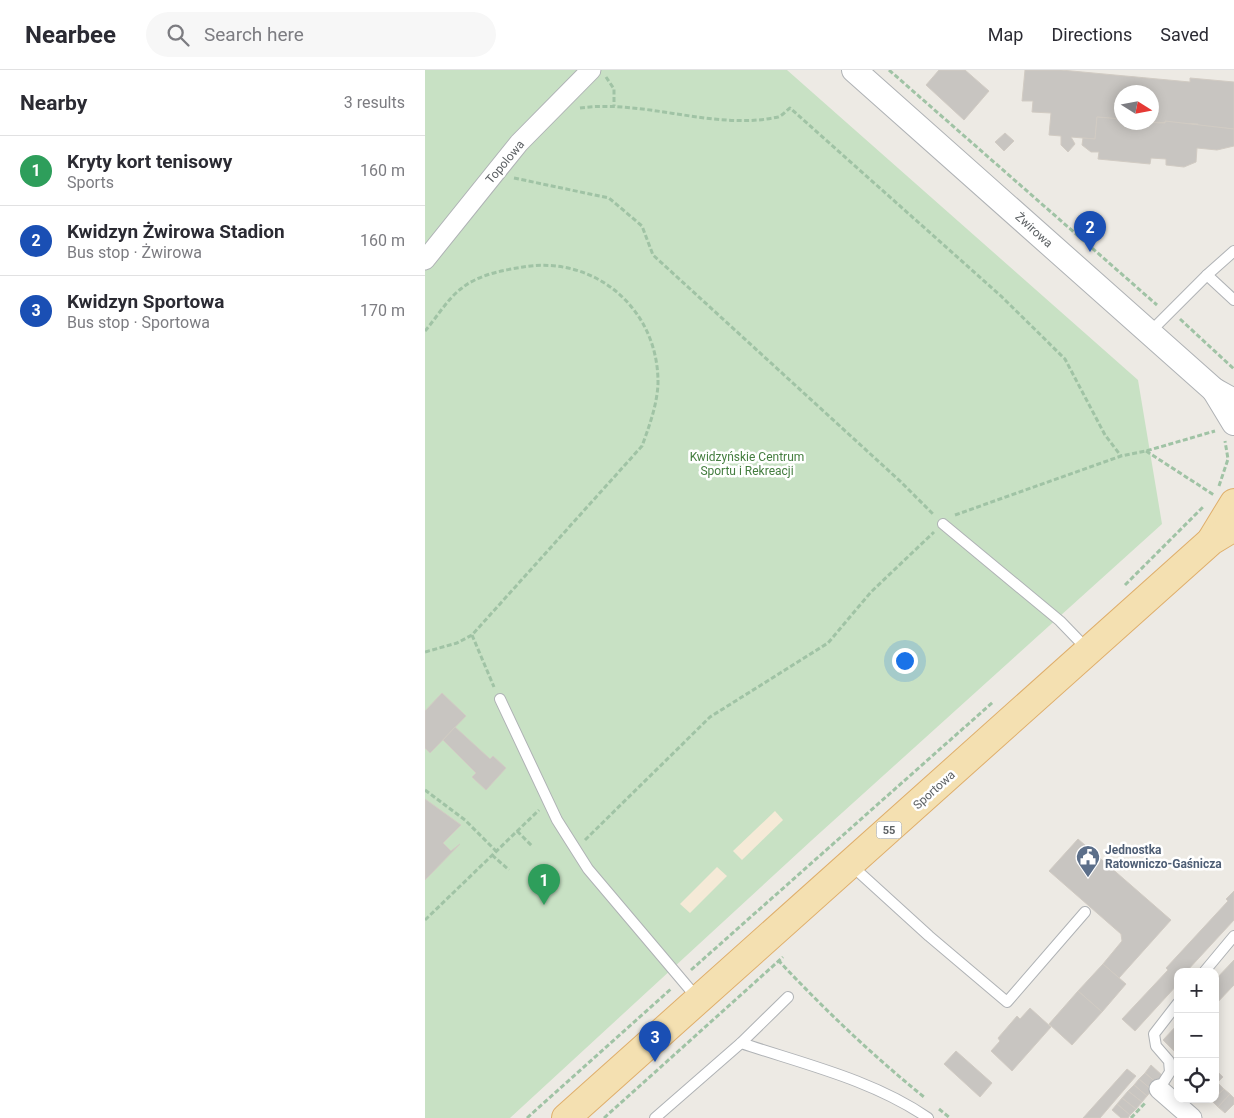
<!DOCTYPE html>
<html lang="en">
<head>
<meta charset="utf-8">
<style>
	body { margin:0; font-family:Roboto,sans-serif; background:#f7f7f7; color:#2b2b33 }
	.controls { position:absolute; right:15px; bottom:15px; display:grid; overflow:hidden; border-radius:10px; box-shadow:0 2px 12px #0003 }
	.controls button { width:45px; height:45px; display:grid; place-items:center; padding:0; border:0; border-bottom:1px solid #e1e1e2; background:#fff; color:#2b2b33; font:25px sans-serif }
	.compass { position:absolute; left:689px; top:15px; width:45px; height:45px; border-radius:50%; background:#fff; box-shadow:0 2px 12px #0003; rotate:101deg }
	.you { position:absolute; left:479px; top:590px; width:18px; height:18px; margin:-12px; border:4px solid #fff; border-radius:50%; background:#1a73e8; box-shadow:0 0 0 8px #1a73e833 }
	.badge { display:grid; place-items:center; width:32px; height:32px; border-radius:50%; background:#1a73e8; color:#fff; font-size:16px; font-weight:700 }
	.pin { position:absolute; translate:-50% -41px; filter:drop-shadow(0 1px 2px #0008) }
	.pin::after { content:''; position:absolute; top:26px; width:18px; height:15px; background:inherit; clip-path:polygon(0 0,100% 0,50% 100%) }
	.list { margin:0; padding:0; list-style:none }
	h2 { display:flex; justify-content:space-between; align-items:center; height:65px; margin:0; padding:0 20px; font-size:21px }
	h2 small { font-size:16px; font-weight:400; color:#7c7c81 }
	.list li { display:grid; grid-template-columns:32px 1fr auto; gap:15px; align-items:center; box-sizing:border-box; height:70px; padding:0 20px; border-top:1px solid #e1e1e2 }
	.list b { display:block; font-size:19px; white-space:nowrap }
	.list p { margin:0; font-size:16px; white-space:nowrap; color:#7c7c81 }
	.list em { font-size:16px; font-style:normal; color:#7c7c81 }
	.icon { flex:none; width:28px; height:28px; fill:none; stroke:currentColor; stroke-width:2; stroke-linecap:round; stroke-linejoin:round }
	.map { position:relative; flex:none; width:809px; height:1048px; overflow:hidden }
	header { display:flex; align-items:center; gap:30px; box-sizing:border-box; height:70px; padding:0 25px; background:#fff; border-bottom:1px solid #e1e1e2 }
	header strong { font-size:24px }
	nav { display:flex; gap:28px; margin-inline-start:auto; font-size:18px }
	.search { width:350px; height:45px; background:#f7f7f7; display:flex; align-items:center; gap:12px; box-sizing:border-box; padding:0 18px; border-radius:28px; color:#7c7c81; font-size:19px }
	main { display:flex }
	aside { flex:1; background:#fff }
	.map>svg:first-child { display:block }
	.green { fill:#c8e1c4 }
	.sand { fill:#f5ead7 }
	.building { fill:#c8c5c1; stroke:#d1cbc3 }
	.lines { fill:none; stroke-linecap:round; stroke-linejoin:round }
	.service-casing { stroke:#afb2b5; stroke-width:12 }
	.minor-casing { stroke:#afb2b5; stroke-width:21 }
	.tertiary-casing { stroke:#afb2b5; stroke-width:26 }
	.primary-casing { stroke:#dfae6b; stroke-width:30 }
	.path { stroke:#a0c3a5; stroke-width:3; stroke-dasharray:5 2.5; stroke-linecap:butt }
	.service { stroke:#fff; stroke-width:10 }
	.minor { stroke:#fff; stroke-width:19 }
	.tertiary { stroke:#fff; stroke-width:24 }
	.primary { stroke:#f4e0b1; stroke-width:28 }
	.labels { text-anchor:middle; stroke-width:5; stroke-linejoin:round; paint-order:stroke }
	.shield { fill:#fff; stroke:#8d9092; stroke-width:1 }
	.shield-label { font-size:11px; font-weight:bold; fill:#5c6063 }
	.street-label { font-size:12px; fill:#5c6063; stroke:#fff }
	.park-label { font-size:12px; fill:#457e40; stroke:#fff }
	.service-label { font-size:12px; font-weight:bold; fill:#4e5e75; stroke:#fff; text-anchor:start }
</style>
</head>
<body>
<header>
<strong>Nearbee</strong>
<div class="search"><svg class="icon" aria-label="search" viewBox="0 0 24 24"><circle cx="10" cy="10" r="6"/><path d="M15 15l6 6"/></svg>Search here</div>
<nav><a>Map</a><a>Directions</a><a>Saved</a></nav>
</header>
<main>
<aside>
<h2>Nearby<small>3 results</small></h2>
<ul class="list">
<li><span class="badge" style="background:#2e9e5b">1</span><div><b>Kryty kort tenisowy</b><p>Sports</p></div><em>160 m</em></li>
<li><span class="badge" style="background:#1a4fb4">2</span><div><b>Kwidzyn Żwirowa Stadion</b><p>Bus stop · Żwirowa</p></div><em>160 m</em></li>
<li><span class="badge" style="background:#1a4fb4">3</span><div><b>Kwidzyn Sportowa</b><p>Bus stop · Sportowa</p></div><em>170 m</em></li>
</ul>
</aside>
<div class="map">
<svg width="809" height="1048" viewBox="0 0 809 1048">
	<rect width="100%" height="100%" fill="#edeae4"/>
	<!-- green -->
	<path class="green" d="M0 0H362L713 310 737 454 387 770 85 1048H0Z"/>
	<!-- sand -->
	<g class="sand">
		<path d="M350 741 358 750 317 790 308 781Z"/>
		<path d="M292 797 302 806 265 843 255 834Z"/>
	</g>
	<!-- building -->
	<g class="building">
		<path d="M514 0H540L564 21 539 50 501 15Z"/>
		<path d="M600 0H636L765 12V8L809 12V59L773 56V54L726 52V22H696V49L672 47 670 69 646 67 650 74 643 82 636 75V66L624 65 626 43 607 42 608 31H597Z"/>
		<path d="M672 47 696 49V52L740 53V51L809 59V76L792 80 772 78 771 92 759 97 741 95V89L726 88 725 94 673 89 674 82H666L657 75 658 68 670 69Z"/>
		<path d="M580 63 589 71 579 81 570 72Z"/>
		<path d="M17 623 41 646 5 683 0 678V641Z"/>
		<path d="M30 657 65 689 68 686 81 698 61 720 47 707 51 703 18 670Z"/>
		<path d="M0 729 36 755 18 773 26 781 35 774 0 810Z"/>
		<path d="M653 769 746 850 694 908 678 894 697 871 696 864 624 801Z"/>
		<path d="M809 821V850L761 902H753V914L710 961 697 949 743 900 741 898 803 831 801 829Z"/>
		<path d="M809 890V915L790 935V910Z"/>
		<path d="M678 894 701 914 677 942 653 921Z"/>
		<path d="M653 921 677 942 647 975 624 954Z"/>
		<path d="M605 938 626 957 587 1001 566 981 575 971 573 968 592 946 595 949Z"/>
		<path d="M753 954V978L750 982 738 970Z"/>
		<path d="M531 981 567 1013 555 1027 519 994Z"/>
		<path d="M726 995 739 1007 733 1014 720 1003Z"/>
		<path d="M702 999 711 1006 675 1048H658Z"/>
		<path d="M790 999 798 1007 790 1015Z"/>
		<path d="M720 1003 733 1014 727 1020 714 1009Z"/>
		<path d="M714 1009 727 1020 722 1026 709 1015Z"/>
		<path d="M793 1013 799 1019 790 1027V1015Z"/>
		<path d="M709 1015 722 1026 717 1032 703 1021Z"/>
		<path d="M799 1019 805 1024 793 1037 787 1031Z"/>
		<path d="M703 1021 717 1032 711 1039 697 1028Z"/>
		<path d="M805 1024 809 1028V1034L800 1043 793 1037Z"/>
		<path d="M697 1028 711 1039 705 1045 692 1034Z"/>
		<path d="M692 1034 705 1045 703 1048H696L687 1040Z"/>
	</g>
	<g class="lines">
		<!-- service casing -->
		<g class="service-casing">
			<g id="service">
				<path d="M782 205 809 181"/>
				<path d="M724 263 782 205 809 230"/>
				<path d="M518 454 635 551 663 580"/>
				<path d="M75 629 132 750 163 799 273 929"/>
				<path d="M426 795 504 866 582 932 660 842"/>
				<path d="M779 902 809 866"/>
				<path d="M316 973C379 994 448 1010 503 1048"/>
				<path d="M734 1019 745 1002 744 991 731 976 729 964 753 933"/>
				<path d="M230 1048 316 973 363 927"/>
			</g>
		</g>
		<!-- minor casing -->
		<g class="minor-casing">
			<g id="minor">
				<path d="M0 190 94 73 166 0"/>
				<path d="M734 1019 767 1048"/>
			</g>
		</g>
		<!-- tertiary casing -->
		<g class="tertiary-casing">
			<g id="tertiary">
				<path d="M429 0 789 320 809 331"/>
				<path d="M789 320 809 353"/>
			</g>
		</g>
		<!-- primary casing -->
		<g class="primary-casing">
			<g id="primary">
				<path d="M787 469 809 433"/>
				<path d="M141 1048 786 471 809 457"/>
			</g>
		</g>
		<!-- path -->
		<g class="path">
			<path d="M464 0 732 235"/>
			<path d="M181 7 189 19V36"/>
			<path d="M155 38C219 29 290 61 353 47 357 46 361 41 365 38L576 226 640 289 680 365 696 386"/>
			<path d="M89 108 184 128 217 156 228 185 476 412 508 444"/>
			<path d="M755 249 809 299"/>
			<path d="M0 261C12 247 23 228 37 218 53 205 78 200 98 197 171 185 234 240 233 314 232 335 224 357 217 376L47 565 32 573 0 582"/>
			<path d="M721 381 789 425"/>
			<path d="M794 416 803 389 800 371"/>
			<path d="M530 445 696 386 721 381 790 361"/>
			<path d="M700 515 779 436"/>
			<path d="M47 565 69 617"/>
			<path d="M0 720 40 750 71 781"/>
			<path d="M92 761 107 776"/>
			<path d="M160 770 285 647 403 573 446 522 509 462"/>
			<path d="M67 785 84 800"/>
			<path d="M0 850 114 740"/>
			<path d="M353 890C399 939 447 985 499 1027"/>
			<path d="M266 900 568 632"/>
			<path d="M514 1039 525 1048"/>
			<path d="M102 1048 247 918"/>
			<path d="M179 1048 358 887"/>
			<path d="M706 1048 721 1032"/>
		</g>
		<!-- service -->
		<use href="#service" class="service"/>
		<!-- minor -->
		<use href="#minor" class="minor"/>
		<!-- tertiary -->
		<use href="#tertiary" class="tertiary"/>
		<!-- primary -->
		<use href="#primary" class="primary"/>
	</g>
	<!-- icons -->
	<defs>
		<g id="civic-pin" transform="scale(1.25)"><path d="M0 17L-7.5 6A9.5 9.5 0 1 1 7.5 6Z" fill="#5c6f8a" stroke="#fff"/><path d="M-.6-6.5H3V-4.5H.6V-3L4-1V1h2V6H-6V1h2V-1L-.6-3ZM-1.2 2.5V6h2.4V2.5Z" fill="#fff"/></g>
	</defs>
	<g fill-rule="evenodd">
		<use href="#civic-pin" x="663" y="787"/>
	</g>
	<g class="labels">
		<!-- shield labels -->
		<rect class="shield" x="451.5" y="751.5" width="25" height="17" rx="4"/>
		<g class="shield-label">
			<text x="464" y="764">55</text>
		</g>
		<!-- street labels -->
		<g class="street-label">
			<text transform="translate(80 92) rotate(-50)" y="4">Topolowa</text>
			<text transform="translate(609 160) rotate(42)" y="4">Żwirowa</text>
			<text transform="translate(509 720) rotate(-42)" y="4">Sportowa</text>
		</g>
		<!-- park labels -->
		<g class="park-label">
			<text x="322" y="391">Kwidzyńskie Centrum<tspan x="322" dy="14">Sportu i Rekreacji</tspan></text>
		</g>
		<!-- service labels -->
		<g class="service-label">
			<text x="680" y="784">Jednostka<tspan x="680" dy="14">Ratowniczo-Gaśnicza</tspan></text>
		</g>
	</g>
</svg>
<div class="controls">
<button>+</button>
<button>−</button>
<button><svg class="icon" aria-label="locate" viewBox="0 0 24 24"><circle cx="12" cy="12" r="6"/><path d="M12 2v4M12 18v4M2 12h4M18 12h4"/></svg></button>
</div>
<svg class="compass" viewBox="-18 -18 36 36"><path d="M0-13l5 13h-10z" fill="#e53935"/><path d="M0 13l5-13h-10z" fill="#7c7c81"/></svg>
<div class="you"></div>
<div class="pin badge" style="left:119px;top:835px;background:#2e9e5b">1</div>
<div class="pin badge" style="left:665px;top:182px;background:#1a4fb4">2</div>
<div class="pin badge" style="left:230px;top:992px;background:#1a4fb4">3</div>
</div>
</main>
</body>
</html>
